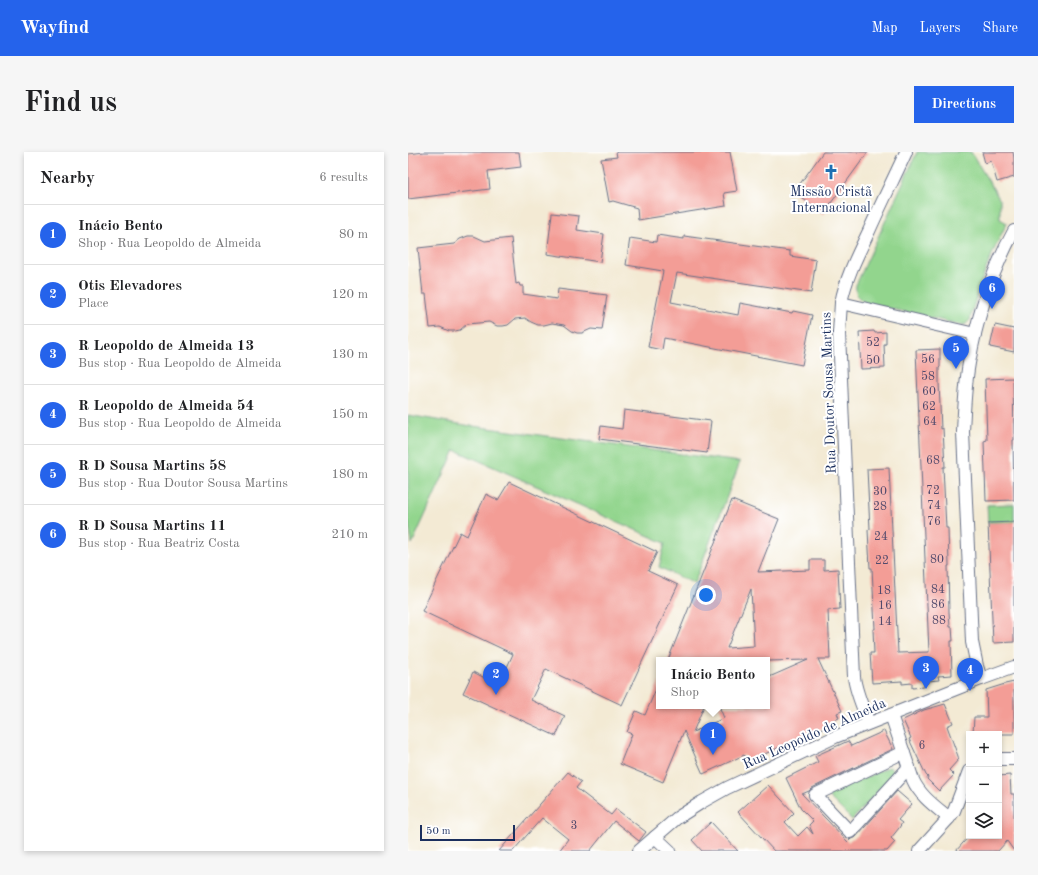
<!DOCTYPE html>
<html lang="en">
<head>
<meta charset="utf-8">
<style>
	body { margin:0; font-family:"Old Standard TT",serif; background:#f6f6f6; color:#202124 }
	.controls { position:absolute; right:12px; bottom:12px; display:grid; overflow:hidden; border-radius:0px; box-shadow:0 2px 6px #0003 }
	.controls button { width:36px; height:36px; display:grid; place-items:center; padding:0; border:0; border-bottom:1px solid #e0e0e0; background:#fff; color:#202124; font:20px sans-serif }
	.scale { position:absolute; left:12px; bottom:10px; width:95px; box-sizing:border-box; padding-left:4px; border:2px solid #1b2f5e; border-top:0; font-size:11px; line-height:14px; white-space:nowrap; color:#1b2f5e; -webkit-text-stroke:3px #fff; paint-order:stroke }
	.you { position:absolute; left:298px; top:443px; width:14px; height:14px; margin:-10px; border:3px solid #fff; border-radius:50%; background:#1a73e8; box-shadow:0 0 0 6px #1a73e833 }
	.badge { display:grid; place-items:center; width:26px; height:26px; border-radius:50%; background:#2563eb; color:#fff; font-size:13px; font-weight:700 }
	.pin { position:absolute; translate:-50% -33px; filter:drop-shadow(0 1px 2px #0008) }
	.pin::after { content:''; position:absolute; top:21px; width:14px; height:12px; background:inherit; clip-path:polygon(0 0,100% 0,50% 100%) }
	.popup { position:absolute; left:248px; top:505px; width:114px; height:52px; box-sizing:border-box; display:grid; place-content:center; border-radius:0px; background:#fff; filter:drop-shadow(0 1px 3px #0005); font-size:13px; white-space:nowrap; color:#757577 }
	.popup b { font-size:15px; color:#202124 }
	.popup::after { content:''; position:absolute; left:50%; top:100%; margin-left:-8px; border:8px solid transparent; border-top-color:#fff }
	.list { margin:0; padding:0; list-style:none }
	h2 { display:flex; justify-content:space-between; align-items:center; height:52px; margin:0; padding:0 16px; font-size:17px }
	h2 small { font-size:13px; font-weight:400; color:#757577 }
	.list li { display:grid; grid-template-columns:26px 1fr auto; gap:12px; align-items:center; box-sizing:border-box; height:60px; padding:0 16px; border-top:1px solid #e0e0e0 }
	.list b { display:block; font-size:15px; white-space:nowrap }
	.list p { margin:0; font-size:13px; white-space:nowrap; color:#757577 }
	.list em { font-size:13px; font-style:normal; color:#757577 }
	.icon { flex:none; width:22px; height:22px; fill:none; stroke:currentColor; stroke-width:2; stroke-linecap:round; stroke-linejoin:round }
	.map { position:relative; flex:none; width:606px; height:699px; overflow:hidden; border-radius:0px }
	header { display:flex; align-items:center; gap:24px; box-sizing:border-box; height:56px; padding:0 20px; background:#2563eb; color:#fff }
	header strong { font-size:19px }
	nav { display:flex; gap:22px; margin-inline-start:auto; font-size:14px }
	.intro { display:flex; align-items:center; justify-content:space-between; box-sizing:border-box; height:96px; padding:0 24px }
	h1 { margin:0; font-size:28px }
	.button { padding:10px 18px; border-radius:0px; background:#2563eb; color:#fff; font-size:14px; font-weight:700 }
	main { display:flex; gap:24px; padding:0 24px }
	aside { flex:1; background:#fff; border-radius:0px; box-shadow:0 2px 6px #0003 }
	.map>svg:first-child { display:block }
	.green { fill:#92d58d; stroke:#568276 }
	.building { fill:#f39d96; fill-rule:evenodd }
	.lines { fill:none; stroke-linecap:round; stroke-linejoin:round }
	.minor-casing { stroke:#677087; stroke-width:14 }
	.minor { stroke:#fff; stroke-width:12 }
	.labels { text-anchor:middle; stroke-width:4; stroke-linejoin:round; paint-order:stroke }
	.number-label { font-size:12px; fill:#514a6c }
	.poi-label { font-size:14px; fill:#1b2f5e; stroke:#fff }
	.street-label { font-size:14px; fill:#1b2f5e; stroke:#fff }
</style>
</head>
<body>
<header>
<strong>Wayfind</strong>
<nav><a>Map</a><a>Layers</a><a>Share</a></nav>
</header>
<div class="intro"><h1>Find us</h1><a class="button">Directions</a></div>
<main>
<aside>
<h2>Nearby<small>6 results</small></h2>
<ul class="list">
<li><span class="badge">1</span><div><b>Inácio Bento</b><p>Shop · Rua Leopoldo de Almeida</p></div><em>80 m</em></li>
<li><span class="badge">2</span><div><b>Otis Elevadores</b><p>Place</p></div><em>120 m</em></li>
<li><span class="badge">3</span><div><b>R Leopoldo de Almeida 13</b><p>Bus stop · Rua Leopoldo de Almeida</p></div><em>130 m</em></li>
<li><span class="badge">4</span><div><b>R Leopoldo de Almeida 54</b><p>Bus stop · Rua Leopoldo de Almeida</p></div><em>150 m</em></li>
<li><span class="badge">5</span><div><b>R D Sousa Martins 58</b><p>Bus stop · Rua Doutor Sousa Martins</p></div><em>180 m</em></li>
<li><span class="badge">6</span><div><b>R D Sousa Martins 11</b><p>Bus stop · Rua Beatriz Costa</p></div><em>210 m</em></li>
</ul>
</aside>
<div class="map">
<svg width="606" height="699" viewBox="0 0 606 699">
	<rect width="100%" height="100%" fill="#fff"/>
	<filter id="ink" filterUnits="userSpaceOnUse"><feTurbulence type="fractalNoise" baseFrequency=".025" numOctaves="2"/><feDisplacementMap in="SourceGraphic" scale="8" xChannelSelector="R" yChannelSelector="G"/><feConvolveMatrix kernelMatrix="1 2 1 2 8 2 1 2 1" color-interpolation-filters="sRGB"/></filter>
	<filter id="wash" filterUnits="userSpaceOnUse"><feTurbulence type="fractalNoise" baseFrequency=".012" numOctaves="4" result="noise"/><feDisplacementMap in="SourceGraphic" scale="16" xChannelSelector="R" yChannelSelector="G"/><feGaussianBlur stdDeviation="0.9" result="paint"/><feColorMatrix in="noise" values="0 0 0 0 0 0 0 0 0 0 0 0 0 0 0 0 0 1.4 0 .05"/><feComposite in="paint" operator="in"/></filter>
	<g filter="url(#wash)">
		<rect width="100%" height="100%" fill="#f3ead4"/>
		<!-- green -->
		<g class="green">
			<path d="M509 0H563L592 48V67L599 71C583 102 570 134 562 168L558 172 554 173 458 151C450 147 447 142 448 133Z"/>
			<path d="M0 263 57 273 332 310 286 432 251 415 257 391 47 298 4 392 0 366Z"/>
			<path d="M606 352V370H580L579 353Z"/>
			<path d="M481 615C485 617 485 620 484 623L444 668 420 644V643L478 616Z"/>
		</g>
		<g id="blocks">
			<!-- building -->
			<g class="building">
				<path d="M16 0H111L113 15 80 19 82 37 0 47V2Z"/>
				<path d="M208 0H322L329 39 316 41 318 54 230 68 229 56 205 49 201 50 193 7 209 5Z"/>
				<path d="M415 0H460L415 62 386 40Z"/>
				<path d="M574 0H605L606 6V25L589 30 583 9 577 11Z"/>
				<path d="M144 61 171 64 169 78 196 82 192 110 139 102Z"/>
				<path d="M249 83 276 87V84L382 99V104L408 108 403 141 269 121 263 150 330 163 332 151 384 161 385 159 404 163 394 213 256 186 254 198 240 195 255 119 218 113 222 86 248 90Z"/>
				<path d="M60 84H66L77 89 103 86 108 132 111 131 112 134H115V142L149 147 150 137 199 143 194 178 183 177 174 181H169L164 179 156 173 144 171 136 173H130L123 170 117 166 107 167 100 173 95 174H89L81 170 59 172 52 178 47 179H41L32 175 22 176 18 142H15L10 96 46 92 52 87Z"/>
				<path d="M587 173 606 177V200L582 195Z"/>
				<path d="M466 179 467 181 478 180V192H476L477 216 453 217 451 180Z"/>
				<path d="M532 197V215L531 216V231L533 277 535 276 537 315H535L538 376H540L541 414H540L541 460 542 475H544L545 489H543L544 523 530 524 531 528 520 529V531H516V535L504 536V531L494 532V529L464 531 462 501H466L465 477H467L464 416H462L460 378 462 377 459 317 481 316 490 501 521 500 508 198Z"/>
				<path d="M605 226 606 288H605L606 348 578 349 576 289 579 288 577 227Z"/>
				<path d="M216 258 303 269 299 301 191 287 193 274 214 277Z"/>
				<path d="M101 330 249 400 240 419 270 433 214 553 138 517 123 548 157 564 148 584 55 541 65 520 91 533 105 502 14 459 52 380 59 384 78 342 90 348Z"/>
				<path d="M324 348 371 367 350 420 402 418V408H416V418L430 417 432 457 420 458 422 507H410L434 559 429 561 431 566 420 571 421 573 339 610 336 603 295 622 276 579 255 630 212 612 224 582 219 580 228 559 237 563 251 530V554H296L285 580 316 566 311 554H359V526L400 508 359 509V508H260ZM343 437 346 494 319 496Z"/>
				<path d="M606 370V490L585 491 580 371Z"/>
				<path d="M606 530V582H565L566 565H579L578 538 597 532Z"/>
				<path d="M537 552 545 571 539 574 551 607 541 618 546 623 531 639 519 627 520 625 518 623 501 587 503 586 495 568 516 558Z"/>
				<path d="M476 579 485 597 404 636 401 639 394 642 440 690 443 687 448 685 489 639 504 652 490 668 494 671 491 676 483 686 487 690 479 699H366L330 660 360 633 386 661 377 670 390 684 399 675 405 682 401 673 405 669 393 657 378 626 410 610 407 604 440 589 443 594Z"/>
				<path d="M160 620 173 630 168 636 203 663 208 657 238 680 231 689 206 669 182 699H151L160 687 134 666 105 699H91Z"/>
				<path d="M602 623 603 642H606V699L599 689 590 699H548L561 684H591V624Z"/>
				<path d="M303 670 330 699H294L284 688Z"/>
			</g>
		</g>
	</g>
	<g filter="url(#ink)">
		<use href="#blocks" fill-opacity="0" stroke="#677087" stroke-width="1"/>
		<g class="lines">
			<!-- minor casing -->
			<g class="minor-casing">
				<g id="minor">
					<path d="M433 151C438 125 450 102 461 79 473 52 486 26 498 0"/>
					<path d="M573 527 569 514 564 490 555 280C556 257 557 234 561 211 569 165 584 119 606 79"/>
					<path d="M483 563 505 628C512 644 528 655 541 666"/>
					<path d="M461 571C455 556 448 541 446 525L431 181 433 151 567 182"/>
					<path d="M496 600 407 643 442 680 501 615"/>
					<path d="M591 607H606"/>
					<path d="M247 685 262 699"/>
					<path d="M231 699 247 685 269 666 294 650 319 636 427 585 573 527 606 515"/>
					<path d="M511 699 541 666 546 659 561 619"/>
				</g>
			</g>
			<!-- minor -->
			<use href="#minor" class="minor"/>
		</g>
	</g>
	<!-- icons -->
	<defs>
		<g id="church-bare" transform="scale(1.2)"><path d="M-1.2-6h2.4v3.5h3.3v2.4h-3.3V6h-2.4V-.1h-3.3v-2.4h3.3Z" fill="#1f6fb2" stroke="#fff" stroke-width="2.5" paint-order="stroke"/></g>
	</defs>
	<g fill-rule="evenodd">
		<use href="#church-bare" x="423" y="20"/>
	</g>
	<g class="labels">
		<!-- number labels -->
		<g class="number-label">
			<text x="465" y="194">52</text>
			<text x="520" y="211">56</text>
			<text x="465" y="212">50</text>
			<text x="520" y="228">58</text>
			<text x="521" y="243">60</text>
			<text x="521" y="258">62</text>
			<text x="522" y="273">64</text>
			<text x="525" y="312">68</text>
			<text x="525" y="342">72</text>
			<text x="472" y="343">30</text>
			<text x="526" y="357">74</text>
			<text x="472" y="358">28</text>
			<text x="526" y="373">76</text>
			<text x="473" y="388">24</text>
			<text x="529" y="411">80</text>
			<text x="474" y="412">22</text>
			<text x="530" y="441">84</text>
			<text x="476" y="442">18</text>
			<text x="530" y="456">86</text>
			<text x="477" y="457">16</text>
			<text x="531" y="472">88</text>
			<text x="477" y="473">14</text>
			<text x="514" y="597">6</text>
			<text x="166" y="677">3</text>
		</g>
		<!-- poi labels -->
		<g class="poi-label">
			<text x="423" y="44">Missão Cristã<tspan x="423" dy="16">Internacional</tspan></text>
		</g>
		<!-- street labels -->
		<g class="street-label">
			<text transform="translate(420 241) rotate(-92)" y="5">Rua Doutor Sousa Martins</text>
			<text transform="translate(406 581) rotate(-24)" y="5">Rua Leopoldo de Almeida</text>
		</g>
	</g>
</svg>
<div class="controls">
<button>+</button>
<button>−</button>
<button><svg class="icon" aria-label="layers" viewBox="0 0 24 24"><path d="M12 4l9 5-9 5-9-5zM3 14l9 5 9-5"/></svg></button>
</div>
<div class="scale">50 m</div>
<div class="you"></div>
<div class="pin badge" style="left:305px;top:603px">1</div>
<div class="popup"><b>Inácio Bento</b>Shop</div>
<div class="pin badge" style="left:88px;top:543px">2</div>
<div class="pin badge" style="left:518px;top:537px">3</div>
<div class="pin badge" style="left:562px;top:539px">4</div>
<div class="pin badge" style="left:548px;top:217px">5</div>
<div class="pin badge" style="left:584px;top:157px">6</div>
</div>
</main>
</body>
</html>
